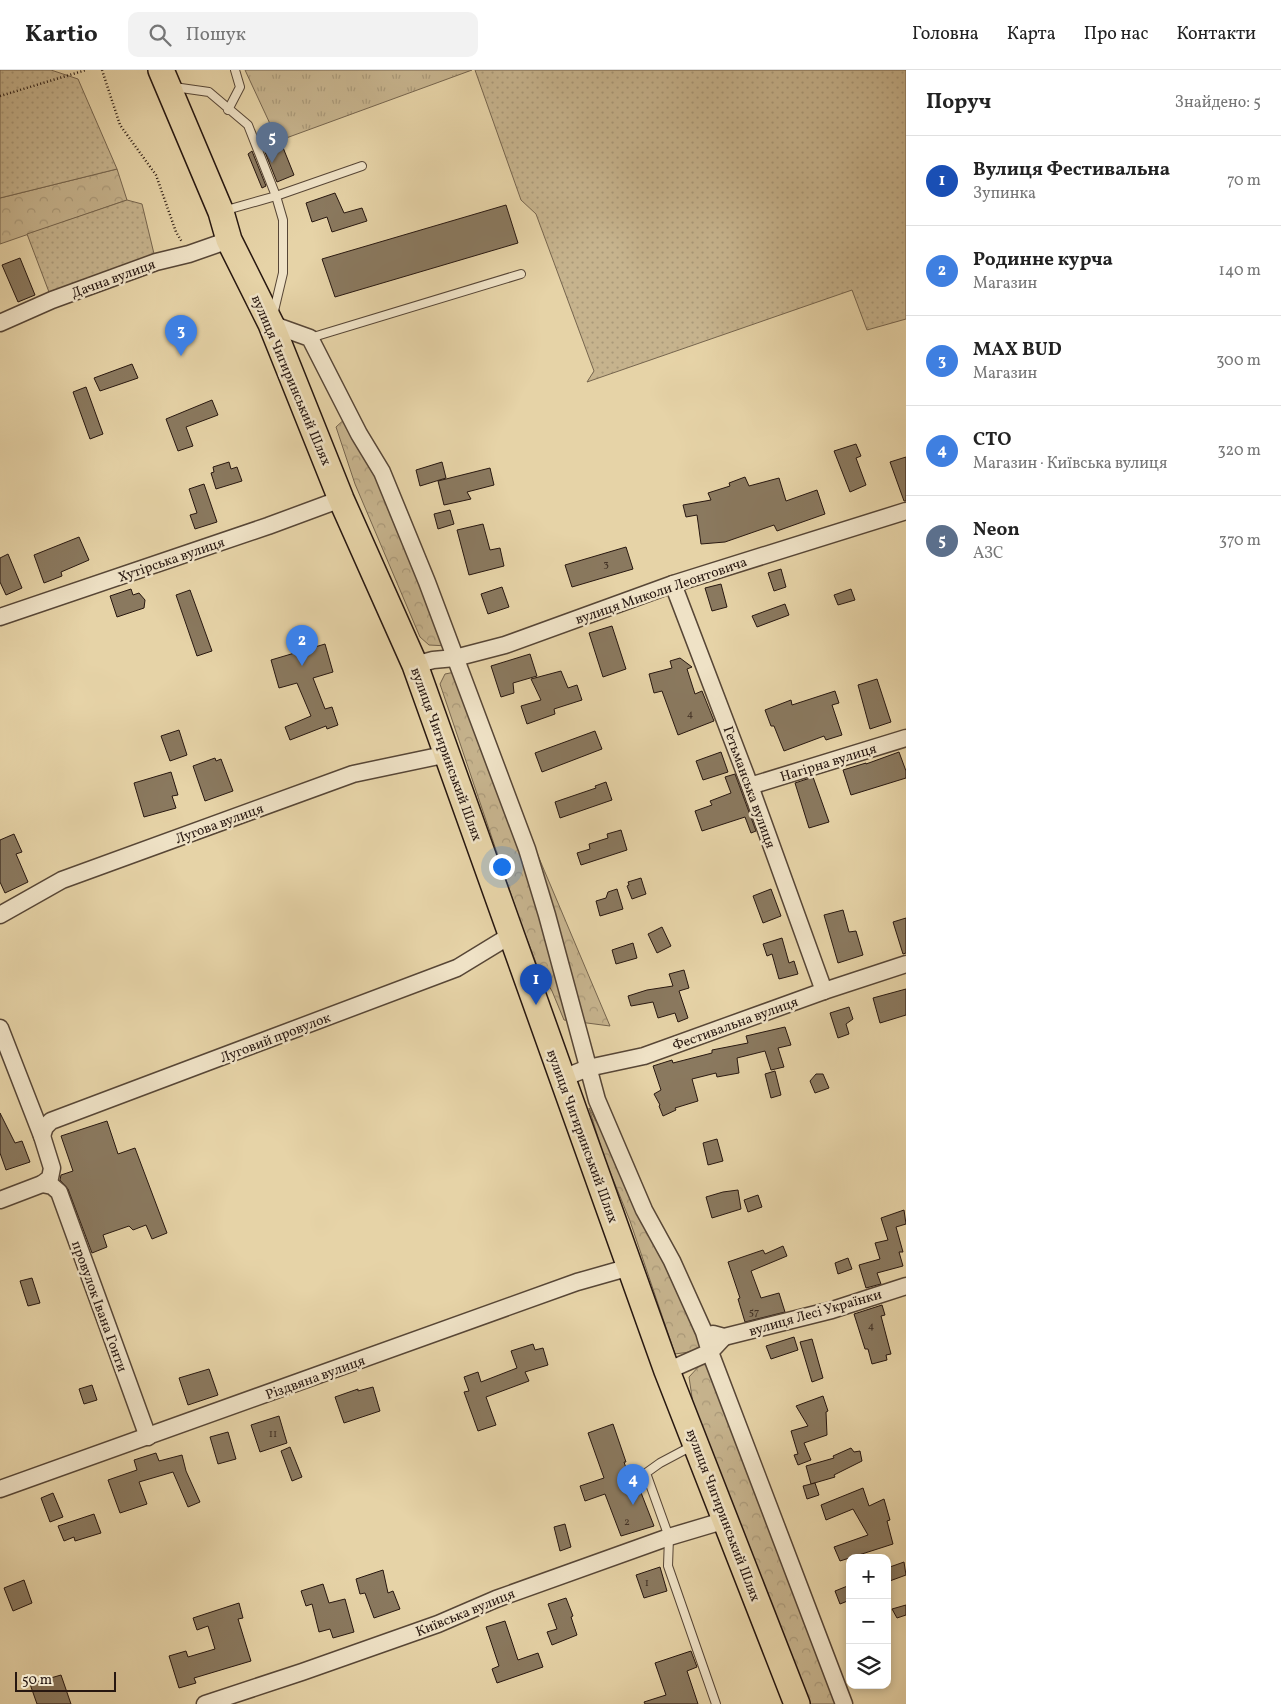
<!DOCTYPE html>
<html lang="uk">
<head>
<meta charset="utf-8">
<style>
	body { margin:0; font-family:Vollkorn,serif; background:#f2f2f2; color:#222 }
	.controls { position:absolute; right:15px; bottom:15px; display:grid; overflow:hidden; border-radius:10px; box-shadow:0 2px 8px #0003 }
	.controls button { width:45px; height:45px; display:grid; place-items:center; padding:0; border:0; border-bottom:1px solid #e0e0e0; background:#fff; color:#222; font:25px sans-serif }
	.scale { position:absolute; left:15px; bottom:12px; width:101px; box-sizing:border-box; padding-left:5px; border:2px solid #271710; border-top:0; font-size:14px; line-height:18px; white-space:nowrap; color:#271710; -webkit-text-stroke:4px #efe2c6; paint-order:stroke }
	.you { position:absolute; left:501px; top:796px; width:18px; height:18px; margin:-12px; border:4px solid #fff; border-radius:50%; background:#1a73e8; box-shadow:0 0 0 8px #1a73e833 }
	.badge { display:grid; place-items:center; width:32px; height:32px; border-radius:50%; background:#111827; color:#fff; font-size:16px; font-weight:700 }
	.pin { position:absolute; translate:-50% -41px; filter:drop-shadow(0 1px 2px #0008) }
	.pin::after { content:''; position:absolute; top:26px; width:18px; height:15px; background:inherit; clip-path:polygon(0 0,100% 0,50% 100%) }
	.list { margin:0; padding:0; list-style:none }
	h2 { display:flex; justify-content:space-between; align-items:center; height:65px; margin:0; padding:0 20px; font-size:21px }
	h2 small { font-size:16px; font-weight:400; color:#767676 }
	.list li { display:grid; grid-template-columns:32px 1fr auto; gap:15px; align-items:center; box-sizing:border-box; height:90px; padding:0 20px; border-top:1px solid #e0e0e0 }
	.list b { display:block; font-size:19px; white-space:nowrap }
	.list p { margin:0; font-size:16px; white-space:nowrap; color:#767676 }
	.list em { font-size:16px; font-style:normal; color:#767676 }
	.icon { flex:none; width:28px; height:28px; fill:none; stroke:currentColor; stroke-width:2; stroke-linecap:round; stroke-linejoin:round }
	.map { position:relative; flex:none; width:906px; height:1634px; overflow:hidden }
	header { display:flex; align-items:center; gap:30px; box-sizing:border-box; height:70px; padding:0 25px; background:#fff; border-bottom:1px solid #e0e0e0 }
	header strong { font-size:24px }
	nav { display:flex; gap:28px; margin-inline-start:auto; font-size:18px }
	.search { width:350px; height:45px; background:#f2f2f2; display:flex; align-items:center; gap:12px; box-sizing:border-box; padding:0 18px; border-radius:10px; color:#767676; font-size:19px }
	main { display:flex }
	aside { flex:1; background:#fff }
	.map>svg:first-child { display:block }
	.grass { fill:url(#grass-tufts); stroke:#76654e }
	.forest { fill:url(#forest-crowns); stroke:#76654e }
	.park { fill:url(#park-dots); stroke:#76654e }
	.building { fill:#8a795f; stroke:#271710 }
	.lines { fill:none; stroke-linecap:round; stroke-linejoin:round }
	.service-casing { stroke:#574636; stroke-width:10 }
	.minor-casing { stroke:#574636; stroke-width:19 }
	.primary-casing { stroke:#271710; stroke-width:28 }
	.path { stroke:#271710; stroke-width:2.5; stroke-dasharray:1 2.5; stroke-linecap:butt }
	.service { stroke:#efe2c6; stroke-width:8 }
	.minor { stroke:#efe2c6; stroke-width:16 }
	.primary { stroke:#e6d3a7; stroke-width:25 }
	.labels { text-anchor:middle; stroke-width:5; stroke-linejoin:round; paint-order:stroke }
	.number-label { font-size:11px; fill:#403024 }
	.street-label { font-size:14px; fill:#271710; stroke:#efe2c6 }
</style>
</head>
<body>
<header>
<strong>Kartio</strong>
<div class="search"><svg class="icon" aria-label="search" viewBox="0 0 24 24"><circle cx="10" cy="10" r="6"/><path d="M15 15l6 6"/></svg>Пошук</div>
<nav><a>Головна</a><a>Карта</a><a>Про нас</a><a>Контакти</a></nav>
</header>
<main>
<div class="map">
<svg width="906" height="1634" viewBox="0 0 906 1634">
	<defs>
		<pattern id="grass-tufts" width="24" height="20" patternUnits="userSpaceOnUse" patternTransform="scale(1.25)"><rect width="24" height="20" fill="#c6b38d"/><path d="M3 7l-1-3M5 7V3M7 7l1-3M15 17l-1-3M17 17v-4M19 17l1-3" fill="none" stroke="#aa9979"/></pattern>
		<pattern id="forest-crowns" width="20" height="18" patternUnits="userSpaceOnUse" patternTransform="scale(1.25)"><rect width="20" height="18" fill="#c6b38d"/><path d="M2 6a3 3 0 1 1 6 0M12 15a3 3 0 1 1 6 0" fill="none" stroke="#aa9979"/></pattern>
		<pattern id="park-dots" width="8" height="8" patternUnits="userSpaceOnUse" patternTransform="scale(1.25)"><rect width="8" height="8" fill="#c6b38d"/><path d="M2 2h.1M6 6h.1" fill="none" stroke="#aa9979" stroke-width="1.8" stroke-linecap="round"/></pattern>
	</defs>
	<rect width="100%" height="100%" fill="#e6d3a7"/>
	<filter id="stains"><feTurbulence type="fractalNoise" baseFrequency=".004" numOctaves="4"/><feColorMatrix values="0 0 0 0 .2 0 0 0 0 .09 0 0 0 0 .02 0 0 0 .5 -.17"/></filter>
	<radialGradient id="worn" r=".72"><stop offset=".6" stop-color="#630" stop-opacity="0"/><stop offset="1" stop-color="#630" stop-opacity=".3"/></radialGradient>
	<!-- grass -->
	<path class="grass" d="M245 0H472L278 71Z"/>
	<!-- forest -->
	<g class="forest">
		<path d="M117 99 127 130 0 174V128Z"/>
		<path d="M348 346 360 361 448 576 429 575 420 567 355 414 336 357Z"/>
		<path d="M460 601 610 956 564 950 552 921 538 898 520 851 440 614 445 604Z"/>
		<path d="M589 1038 611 1079 704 1280 675 1284 630 1151 604 1087Z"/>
		<path d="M701 1294 711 1296 839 1634H801L693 1334 689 1307Z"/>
	</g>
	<!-- park -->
	<g class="park">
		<path d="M0 0H51L78 9 117 99 0 128Z"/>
		<path d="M475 0H906V249L867 260 852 220 587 312 594 301 536 144 521 130Z"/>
		<path d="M127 130 142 134 156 192 52 230 27 164Z"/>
	</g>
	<!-- building -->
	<g class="building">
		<path d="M280 70 294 105 277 112 263 77Z"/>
		<path d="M252 81 266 116 262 118 248 84Z"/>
		<path d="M335 123 344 143 362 138 367 151 332 162 327 147 312 152 306 133Z"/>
		<path d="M506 135 518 173 335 227 322 189Z"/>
		<path d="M20 188 35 225 18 232 2 195Z"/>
		<path d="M132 294 138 308 100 321 94 308Z"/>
		<path d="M86 317 103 364 90 369 73 322Z"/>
		<path d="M212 330 218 345 186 357 193 376 178 381 166 349Z"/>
		<path d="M856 374 861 386 856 388 866 415 850 422 834 381Z"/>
		<path d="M906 387V431H904L890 392Z"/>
		<path d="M229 392 231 399 237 397 242 411 216 419 211 403 214 402 213 397Z"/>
		<path d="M442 392 446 408 420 416 416 400Z"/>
		<path d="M490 398 494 415 467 422 471 429 444 435 438 411Z"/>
		<path d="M745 407 749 416 779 408 786 431 817 420 825 444 777 461 774 455 725 472 701 474 697 445 686 447 683 435 711 430 708 423 730 416 729 413Z"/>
		<path d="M204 414 217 452 195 459 190 445 197 443 189 419Z"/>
		<path d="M450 440 454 454 438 459 434 444Z"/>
		<path d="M483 454 490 480 500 478 504 496 469 505 457 460Z"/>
		<path d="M79 467 89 490 61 502 62 506 44 513 34 485Z"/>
		<path d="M626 477 633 499 572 517 565 495Z"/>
		<path d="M8 484 22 518 6 525 0 512V488Z"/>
		<path d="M781 499 786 517 774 521 768 503Z"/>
		<path d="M721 514 727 537 712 541 705 518Z"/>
		<path d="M502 517 509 537 488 544 481 524Z"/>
		<path d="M131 519 133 525 139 523 145 530 144 538 117 547 110 526Z"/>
		<path d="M851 519 855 530 838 535 834 525Z"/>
		<path d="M190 520 212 581 197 586 176 525Z"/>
		<path d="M785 534 789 545 757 557 752 546Z"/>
		<path d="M612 556 626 599 603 607 589 563Z"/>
		<path d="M325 574 333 602 313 608 325 639 332 637 338 655 327 659 326 656 290 670 285 657 311 646 297 613 279 618 271 590Z"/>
		<path d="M530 584 537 606 513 613 514 623 501 627 491 596Z"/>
		<path d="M680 588 692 597 687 599 695 624 702 621 714 651 678 665 662 621 654 623 649 604 672 598 670 591Z"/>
		<path d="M561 601 568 618 577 615 582 630 554 639 555 644 527 654 521 636 541 630 531 609Z"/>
		<path d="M877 609 891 652 870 659 858 615Z"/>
		<path d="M835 621 839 633 832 635 842 665 826 670 824 666 784 681 774 656H771L765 640 791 630 792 635Z"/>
		<path d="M179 660 187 685 170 691 161 666Z"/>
		<path d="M595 661 602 679 542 702 535 683Z"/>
		<path d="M721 682 728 702 703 710 696 691Z"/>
		<path d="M899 682 906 701V708L851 725 843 700 866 693V694Z"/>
		<path d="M215 688 216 691 221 689 233 721 205 731 193 696Z"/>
		<path d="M171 702 178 725 172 726 176 738 144 747 134 713Z"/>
		<path d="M735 704 756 761 751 763 745 747 702 761 695 741 712 735 710 731 731 723 725 707Z"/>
		<path d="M813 707 829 752 809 758 795 713Z"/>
		<path d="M606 712 612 730 560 748 555 732 596 718 595 716Z"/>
		<path d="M621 760 627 780 581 795 577 783 590 779 589 774 608 768 607 764Z"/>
		<path d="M14 764 22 782 16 784 28 812 5 823 0 812V770Z"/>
		<path d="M641 808 646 824 632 829 627 816 629 815 628 812Z"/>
		<path d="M617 819 623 839 600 846 596 831 606 828 608 822Z"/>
		<path d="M771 819 781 846 763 853 753 826Z"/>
		<path d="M843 840 849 862 856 861 863 885 838 893 824 845Z"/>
		<path d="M906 848V883L903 884 893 852Z"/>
		<path d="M662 857 671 876 657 883 648 864Z"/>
		<path d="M782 868 789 893 794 891 798 904 779 909 772 884 767 886 763 874Z"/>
		<path d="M633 873 637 888 616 894 612 880Z"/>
		<path d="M684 900 689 918 679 921 688 948 678 952 675 943 658 948 653 932 631 936 628 926 647 920 673 916 669 904Z"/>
		<path d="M906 919V945L880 953 873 928Z"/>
		<path d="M849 937 853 949 846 954 849 964 838 968 830 943Z"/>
		<path d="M785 957 791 975 778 978 784 997 771 1000 765 981 737 988 739 1003 717 1007 716 1003 692 1009 698 1031 675 1038 676 1040 663 1046 659 1036 660 1035 654 1024 661 1020 653 996 672 990 673 993 712 983V980L748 973 746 966Z"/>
		<path d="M775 1001 781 1025 771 1028 765 1004Z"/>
		<path d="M816 1004H823L829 1018 815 1023 810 1011Z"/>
		<path d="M0 1043 15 1073 22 1071 30 1092 6 1100 0 1083Z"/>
		<path d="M107 1051 118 1084 135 1078 167 1163 152 1169 146 1155 133 1160 129 1156 103 1165 107 1177 92 1183 68 1119 60 1110 61 1105 73 1101 61 1066Z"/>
		<path d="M717 1069 723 1091 708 1095 703 1073Z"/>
		<path d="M738 1120 741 1139 712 1148 706 1127 723 1122Z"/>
		<path d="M758 1125 762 1137 748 1142 744 1130Z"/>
		<path d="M904 1140 906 1154 896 1157 903 1182H899L903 1196 877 1203 881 1214 866 1218 859 1195 880 1189 875 1173 888 1170 881 1148Z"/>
		<path d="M783 1176 787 1186 751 1201 761 1228 779 1223 785 1242 745 1252 738 1229 740 1228 728 1192 763 1180 765 1184Z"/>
		<path d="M848 1188 852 1199 838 1204 835 1193Z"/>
		<path d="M32 1208 40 1233 28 1236 20 1211Z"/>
		<path d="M882 1235 885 1245 881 1246 891 1284 886 1285 887 1290 872 1294 868 1279H865L854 1244Z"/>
		<path d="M794 1267 798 1280 771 1289 766 1276Z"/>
		<path d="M812 1269 823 1308 812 1312 800 1272Z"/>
		<path d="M533 1274 535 1280 543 1278 548 1295 525 1302 529 1311 486 1327 496 1355 478 1361 464 1322 469 1321 464 1307 478 1302 481 1312 517 1298 511 1281Z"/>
		<path d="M209 1299 218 1325 188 1335 179 1308Z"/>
		<path d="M92 1315 97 1330 84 1334 79 1319Z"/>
		<path d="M373 1317 380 1341 344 1353 335 1327 358 1319V1321Z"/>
		<path d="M823 1326 828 1341 826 1342 827 1365 804 1373 811 1390 798 1395 794 1385 798 1384 791 1361 808 1356 796 1336Z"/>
		<path d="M279 1346 287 1373 260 1382 251 1355Z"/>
		<path d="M613 1354 626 1392H624L634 1422 640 1420 654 1456 621 1466 605 1424 585 1431 580 1416 604 1408 588 1363Z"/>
		<path d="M228 1362 236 1389 218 1394 210 1367Z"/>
		<path d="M290 1377 302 1407 292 1411 281 1381Z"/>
		<path d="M851 1378 854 1382 860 1381 862 1391 834 1405 835 1407 811 1414 806 1396 834 1388 833 1386Z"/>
		<path d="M156 1383 159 1391 182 1385 186 1401 200 1432 188 1437 173 1402 139 1412 147 1434 120 1443 108 1410 137 1400 134 1390Z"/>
		<path d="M815 1413 819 1425 807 1429 803 1416Z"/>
		<path d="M863 1418 869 1436 884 1429 890 1450 887 1451 893 1474 840 1491 834 1477 868 1465 853 1439 826 1450 821 1435Z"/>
		<path d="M53 1423 63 1447 50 1452 41 1428Z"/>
		<path d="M94 1444 101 1463 75 1471 74 1467 64 1471 58 1456Z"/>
		<path d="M565 1454 571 1477 560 1481 554 1457Z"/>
		<path d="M904 1492 906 1505 887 1512V1498Z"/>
		<path d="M660 1497 667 1521 644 1528 636 1505Z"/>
		<path d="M383 1500 388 1523 393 1521 400 1539 374 1548 365 1523 360 1524 356 1509Z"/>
		<path d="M24 1510 32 1533 13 1541 4 1518Z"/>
		<path d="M323 1514 329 1533 345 1529 354 1562 333 1568 330 1559 319 1562 312 1534 306 1536 301 1521Z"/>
		<path d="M850 1515V1530L840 1534 835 1521Z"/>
		<path d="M566 1528 573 1546 571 1547 577 1565 552 1575 547 1562 557 1559 548 1534Z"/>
		<path d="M239 1533 243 1548 238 1549 251 1591 194 1608 196 1613 179 1618 169 1586 186 1581 188 1587 215 1579 208 1556 197 1560 193 1548Z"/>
		<path d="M906 1535V1545L897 1548 892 1539Z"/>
		<path d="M505 1551 518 1590 538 1583 543 1597 497 1613 492 1599 499 1596 486 1557Z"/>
		<path d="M691 1581 697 1597 687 1601 698 1634H645L644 1632 666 1625 655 1593Z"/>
		<path d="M61 1605 71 1634H37L30 1614Z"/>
	</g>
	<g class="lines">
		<!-- service casing -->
		<g class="service-casing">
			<g id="service">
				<path d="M174 17 209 22 248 55 276 126 283 150V203L273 245"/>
				<path d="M228 40 240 17 235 0"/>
				<path d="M223 141 276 126 362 96"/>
				<path d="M310 268 521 204"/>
				<path d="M692 1376 660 1393 646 1403 669 1467 668 1496 716 1634"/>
			</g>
		</g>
		<!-- minor casing -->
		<g class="minor-casing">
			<g id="minor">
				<path d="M0 253 52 230 156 192 189 184 229 170"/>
				<path d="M271 254 310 268 359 364 382 402 427 512 527 779 547 845 597 1030 644 1140 672 1191 704 1262 710 1282 667 1301"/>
				<path d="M673 514 750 716 824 921"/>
				<path d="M0 547 268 456 341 429"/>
				<path d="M415 595 433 590 455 588 505 575 673 514 906 441"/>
				<path d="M750 716 906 668"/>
				<path d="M0 845 62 810 353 704 448 684"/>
				<path d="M0 958 42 1066 52 1098 50 1108 42 1114 0 1130"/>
				<path d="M563 1008 588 998 644 986 824 921 906 894"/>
				<path d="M42 1066 45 1057 51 1051 457 898 511 865"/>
				<path d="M42 1114 52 1116 59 1122 148 1367"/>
				<path d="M713 1264 724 1267 832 1240 906 1216"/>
				<path d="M724 1267 710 1282 844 1634"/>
				<path d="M0 1419 577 1212 630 1197"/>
				<path d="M205 1634 302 1602 438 1554 496 1529 669 1467 726 1450"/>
			</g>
		</g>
		<!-- primary casing -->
		<g class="primary-casing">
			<path id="primary" d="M161 0 221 142 229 170 271 254 341 429 415 595 667 1301 797 1634"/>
		</g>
		<!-- path -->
		<g class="path">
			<path d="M102 0 120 55 156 105 176 162 182 172"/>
			<path d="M0 26 86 0"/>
		</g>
		<!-- service -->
		<use href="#service" class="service"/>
		<!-- minor -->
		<use href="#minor" class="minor"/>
		<!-- primary -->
		<use href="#primary" class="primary"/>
	</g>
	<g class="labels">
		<!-- number labels -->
		<g class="number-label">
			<text x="606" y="497">3</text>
			<text x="690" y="647">4</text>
			<text x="754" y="1245">57</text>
			<text x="871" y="1259">4</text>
			<text x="273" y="1367">11</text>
			<text x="627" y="1455">2</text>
			<text x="647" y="1516">1</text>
		</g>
		<!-- street labels -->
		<g class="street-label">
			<text transform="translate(113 208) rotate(-20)" y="5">Дачна вулиця</text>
			<text transform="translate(292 310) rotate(67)" y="5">вулиця Чигиринський Шлях</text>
			<text transform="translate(171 489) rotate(-19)" y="5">Хутірська вулиця</text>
			<text transform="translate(661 520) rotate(-19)" y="5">вулиця Миколи Леонтовича</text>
			<text transform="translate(447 684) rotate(70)" y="5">вулиця Чигиринський Шлях</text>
			<text transform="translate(828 692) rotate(-17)" y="5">Нагірна вулиця</text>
			<text transform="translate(750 717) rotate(70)" y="5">Гетьманська вулиця</text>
			<text transform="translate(219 753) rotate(-20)" y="5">Лугова вулиця</text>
			<text transform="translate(735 953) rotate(-20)" y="5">Фестивальна вулиця</text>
			<text transform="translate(275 967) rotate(-21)" y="5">Луговий провулок</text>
			<text transform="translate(583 1066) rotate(70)" y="5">вулиця Чигиринський Шлях</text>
			<text transform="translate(100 1236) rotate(70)" y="5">провулок Івана Гонти</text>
			<text transform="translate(815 1242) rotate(-16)" y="5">вулиця Лесі Українки</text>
			<text transform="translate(315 1307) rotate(-20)" y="5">Різдвяна вулиця</text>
			<text transform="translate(724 1445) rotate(69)" y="5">вулиця Чигиринський Шлях</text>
			<text transform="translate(465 1542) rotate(-22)" y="5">Київська вулиця</text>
		</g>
	</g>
	<rect width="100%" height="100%" filter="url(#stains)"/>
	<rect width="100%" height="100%" fill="url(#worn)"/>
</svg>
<div class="controls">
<button>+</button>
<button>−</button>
<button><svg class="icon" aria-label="layers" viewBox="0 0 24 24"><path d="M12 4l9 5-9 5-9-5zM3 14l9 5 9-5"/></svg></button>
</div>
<div class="scale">50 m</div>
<div class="you"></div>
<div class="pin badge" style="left:536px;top:935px;background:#1a4fb4">1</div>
<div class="pin badge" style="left:302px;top:596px;background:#3f7fe0">2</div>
<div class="pin badge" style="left:181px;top:286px;background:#3f7fe0">3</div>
<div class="pin badge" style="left:633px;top:1435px;background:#3f7fe0">4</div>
<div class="pin badge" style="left:272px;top:93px;background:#5c6f8a">5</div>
</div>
<aside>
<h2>Поруч<small>Знайдено: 5</small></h2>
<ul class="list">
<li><span class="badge" style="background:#1a4fb4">1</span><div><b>Вулиця Фестивальна</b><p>Зупинка</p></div><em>70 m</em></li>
<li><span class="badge" style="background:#3f7fe0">2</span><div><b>Родинне курча</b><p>Магазин</p></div><em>140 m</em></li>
<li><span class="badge" style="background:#3f7fe0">3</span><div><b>MAX BUD</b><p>Магазин</p></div><em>300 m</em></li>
<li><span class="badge" style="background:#3f7fe0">4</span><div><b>СТО</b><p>Магазин · Київська вулиця</p></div><em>320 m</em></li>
<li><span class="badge" style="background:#5c6f8a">5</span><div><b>Neon</b><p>АЗС</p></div><em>370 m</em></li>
</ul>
</aside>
</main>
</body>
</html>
